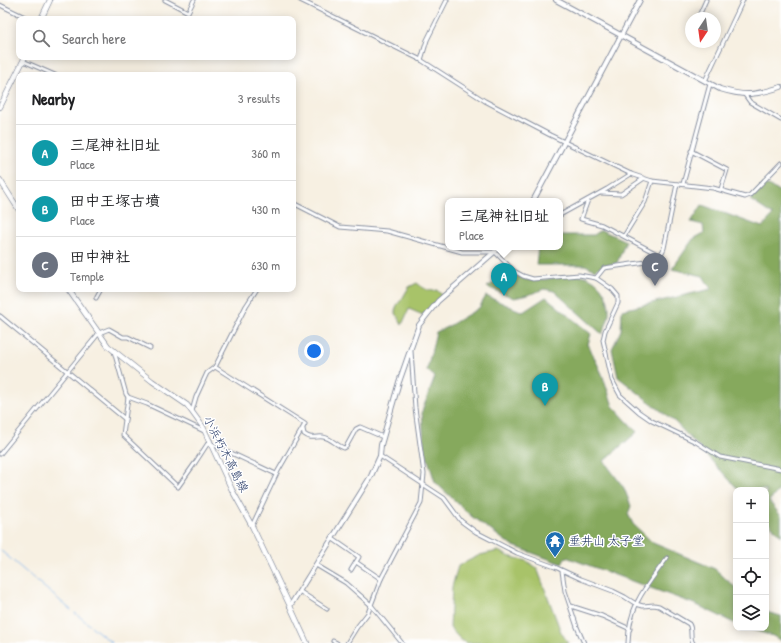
<!DOCTYPE html>
<html lang="en">
<head>
<meta charset="utf-8">
<style>
	body { margin:0; font-family:"Patrick Hand","Klee One",sans-serif; background:#f2f2f2; color:#202124 }
	.controls { position:absolute; right:12px; bottom:12px; display:grid; overflow:hidden; border-radius:8px; box-shadow:0 2px 10px #0003 }
	.controls button { width:36px; height:36px; display:grid; place-items:center; padding:0; border:0; border-bottom:1px solid #e0e0e0; background:#fff; color:#202124; font:20px sans-serif }
	.compass { position:absolute; left:685px; top:12px; width:36px; height:36px; border-radius:50%; background:#fff; box-shadow:0 2px 10px #0003; rotate:193deg }
	.you { position:absolute; left:314px; top:351px; width:14px; height:14px; margin:-10px; border:3px solid #fff; border-radius:50%; background:#1a73e8; box-shadow:0 0 0 6px #1a73e833 }
	.badge { display:grid; place-items:center; width:26px; height:26px; border-radius:50%; background:#1f6fb2; color:#fff; font-size:13px; font-weight:700 }
	.pin { position:absolute; translate:-50% -33px; filter:drop-shadow(0 1px 2px #0008) }
	.pin::after { content:''; position:absolute; top:21px; width:14px; height:12px; background:inherit; clip-path:polygon(0 0,100% 0,50% 100%) }
	.popup { position:absolute; left:445px; top:198px; width:118px; height:52px; box-sizing:border-box; display:grid; place-content:center; border-radius:8px; background:#fff; filter:drop-shadow(0 1px 3px #0005); font-size:13px; white-space:nowrap; color:#757577 }
	.popup b { font-size:15px; color:#202124 }
	.popup::after { content:''; position:absolute; left:50%; top:100%; margin-left:-8px; border:8px solid transparent; border-top-color:#fff }
	.list { margin:0; padding:0; list-style:none }
	h2 { display:flex; justify-content:space-between; align-items:center; height:52px; margin:0; padding:0 16px; font-size:17px }
	h2 small { font-size:13px; font-weight:400; color:#757577 }
	.list li { display:grid; grid-template-columns:26px 1fr auto; gap:12px; align-items:center; box-sizing:border-box; height:56px; padding:0 16px; border-top:1px solid #e0e0e0 }
	.list b { display:block; font-size:15px; white-space:nowrap }
	.list p { margin:0; font-size:13px; white-space:nowrap; color:#757577 }
	.list em { font-size:13px; font-style:normal; color:#757577 }
	.icon { flex:none; width:22px; height:22px; fill:none; stroke:currentColor; stroke-width:2; stroke-linecap:round; stroke-linejoin:round }
	.map { position:relative; flex:none; width:781px; height:643px; overflow:hidden }
	.search { position:absolute; background:#fff; box-shadow:0 2px 10px #0003; left:16px; top:16px; width:280px; height:44px; display:flex; align-items:center; gap:10px; box-sizing:border-box; padding:0 14px; border-radius:8px; color:#757577; font-size:15px }
	.panel { position:absolute; background:#fff; box-shadow:0 2px 10px #0003; left:16px; top:72px; width:280px; height:220px; border-radius:8px }
	.map>svg:first-child { display:block }
	.green { fill:#a8c369; stroke:#627964 }
	.forest { fill:#86a95d; stroke:#506c5e }
	.lines { fill:none; stroke-linecap:round; stroke-linejoin:round }
	.stream { stroke:#7db3eb; stroke-width:1 }
	.minor-casing { stroke:#8990a0; stroke-width:5 }
	.secondary-casing { stroke:#8990a0; stroke-width:6 }
	.primary-casing { stroke:#8990a0; stroke-width:6 }
	.minor { stroke:#fff; stroke-width:3 }
	.secondary { stroke:#fff; stroke-width:4 }
	.primary { stroke:#fff; stroke-width:4.5 }
	.labels { text-anchor:middle; stroke-width:3; stroke-linejoin:round; paint-order:stroke }
	.street-label { font-size:12px; fill:#1b2f5e; stroke:#fff }
	.poi-label { font-size:12px; fill:#1b2f5e; stroke:#fff; text-anchor:start }
</style>
</head>
<body>
<div class="map">
<svg width="781" height="643" viewBox="0 0 781 643">
	<rect width="100%" height="100%" fill="#fff"/>
	<filter id="ink" filterUnits="userSpaceOnUse"><feTurbulence type="fractalNoise" baseFrequency=".025" numOctaves="2"/><feDisplacementMap in="SourceGraphic" scale="8" xChannelSelector="R" yChannelSelector="G"/><feConvolveMatrix kernelMatrix="1 2 1 2 8 2 1 2 1" color-interpolation-filters="sRGB"/></filter>
	<filter id="wash" filterUnits="userSpaceOnUse"><feTurbulence type="fractalNoise" baseFrequency=".012" numOctaves="4" result="noise"/><feDisplacementMap in="SourceGraphic" scale="16" xChannelSelector="R" yChannelSelector="G"/><feGaussianBlur stdDeviation="0.9" result="paint"/><feColorMatrix in="noise" values="0 0 0 0 0 0 0 0 0 0 0 0 0 0 0 0 0 1.4 0 .05"/><feComposite in="paint" operator="in"/></filter>
	<g filter="url(#wash)">
		<rect width="100%" height="100%" fill="#f7f0e2"/>
		<!-- green -->
		<g class="green">
			<path d="M417 283C423 288 430 293 437 290L442 295 423 315 409 309 402 325 395 311 397 305 402 299 409 287Z"/>
			<path d="M498 551 508 556 527 561 537 568 561 632 568 643H466L460 639 450 628 452 587 458 566 480 555Z"/>
		</g>
		<!-- forest -->
		<g class="forest">
			<path d="M764 184 781 192V488L769 501 781 516V536L766 520V490H739L675 422 618 377 612 349 621 330 622 310 711 289 703 276 672 269 693 239 704 233 703 225 691 222 702 205 762 227 773 215 750 200Z"/>
			<path d="M601 230 626 241 617 263 602 266 595 270 585 265H536L538 247H560V235H594Z"/>
			<path d="M510 273C516 275 524 280 530 280 545 281 559 276 574 275 595 273 610 293 609 313 609 320 605 327 602 334L554 291 544 289 528 295 514 298 487 287Z"/>
			<path d="M486 296 523 312 546 297 591 334 588 344 602 374 613 406 637 432 604 461 624 488 631 506 628 514 633 524 653 543 715 569 736 588V624L697 605 566 557 562 564 511 545 471 516 435 482 424 447 422 411 435 377 427 370 436 332 447 327 479 308Z"/>
			<path d="M766 612 781 616V641L773 636 746 628H766Z"/>
		</g>
		<g class="lines">
			<!-- stream -->
			<g class="stream">
				<path d="M0 550 71 610"/>
				<path d="M75 613 112 643"/>
			</g>
		</g>
	</g>
	<g filter="url(#ink)">
		<g class="lines">
			<!-- minor casing -->
			<g class="minor-casing">
				<g id="minor">
					<path d="M165 0 188 12 194 0"/>
					<path d="M300 0 421 60 485 101 550 135 631 174 652 181 713 188 745 197 750 195 781 163"/>
					<path d="M0 5 29 19"/>
					<path d="M698 18 706 0"/>
					<path d="M421 60 427 40 447 0"/>
					<path d="M23 61 55 75"/>
					<path d="M705 81 743 0"/>
					<path d="M745 95 750 102 781 120"/>
					<path d="M691 151 727 170 721 189"/>
					<path d="M683 184 710 84"/>
					<path d="M601 193 621 194 643 179"/>
					<path d="M588 200 581 219 602 225 661 256"/>
					<path d="M293 203 340 227 387 231 462 252H495L514 271 523 276 533 279 579 275 596 278 612 289 618 296V303L605 331 603 340 612 380 620 395 639 412 652 421 696 442 720 457 781 469"/>
					<path d="M560 215 607 189 631 174"/>
					<path d="M624 236 645 202 652 181"/>
					<path d="M596 278 604 268 646 262C654 260 661 257 664 248L677 184"/>
					<path d="M96 298 101 289"/>
					<path d="M0 316 125 419"/>
					<path d="M114 351 126 394 128 397 123 435 178 487 195 463 210 440"/>
					<path d="M215 367 305 424 278 471 252 526"/>
					<path d="M128 397 147 404 204 431"/>
					<path d="M192 411 196 397 207 373 215 367 246 306 257 289"/>
					<path d="M303 429 304 434C312 440 315 436 323 437 331 438 336 445 344 448L346 447 356 429 360 427 383 437"/>
					<path d="M212 444 276 474"/>
					<path d="M0 454 99 333 109 329 123 337H128L150 348"/>
					<path d="M380 456 444 498 461 521 476 532 517 553 555 567 581 579 613 591 625 597 636 604 643 606 654 605 659 606 689 624C693 630 689 638 693 643"/>
					<path d="M333 539 359 557 351 570"/>
					<path d="M356 562 381 579"/>
					<path d="M316 565 346 583 371 605 402 643"/>
					<path d="M562 571 565 591 577 627 584 643"/>
					<path d="M299 591 327 609"/>
					<path d="M571 606 602 616 630 629"/>
					<path d="M333 641 337 643"/>
					<path d="M347 643 357 627 368 613 381 579 421 503 424 474 415 408 411 351"/>
					<path d="M628 643C629 604 646 587 667 558"/>
				</g>
			</g>
			<!-- secondary casing -->
			<g class="secondary-casing">
				<g id="secondary">
					<path d="M556 0 720 89C746 97 755 95 781 87"/>
					<path d="M533 201 640 0"/>
					<path d="M290 606 371 476 380 456 381 445 399 382 419 325 438 301 500 247"/>
				</g>
			</g>
			<!-- primary casing -->
			<g class="primary-casing">
				<g id="primary">
					<path d="M41 19 50 0"/>
					<path d="M0 107 25 57"/>
					<path d="M0 180 19 210"/>
					<path d="M68 289 108 346 152 381 187 405 203 427 232 490 252 526 290 606 307 643"/>
				</g>
			</g>
			<!-- minor -->
			<use href="#minor" class="minor"/>
			<!-- secondary -->
			<use href="#secondary" class="secondary"/>
			<!-- primary -->
			<use href="#primary" class="primary"/>
		</g>
	</g>
	<!-- icons -->
	<defs>
		<g id="temple-pin" transform="scale(1)"><path d="M0 17L-7.5 6A9.5 9.5 0 1 1 7.5 6Z" fill="#1f6fb2" stroke="#fff"/><path d="M0-6L5-2H3V0L6.5 2.5H4V6H1.5V3h-3V6H-4V2.5H-6.5L-3 0V-2H-5Z" fill="#fff"/></g>
	</defs>
	<g fill-rule="evenodd">
		<use href="#temple-pin" x="555" y="541"/>
	</g>
	<g class="labels">
		<!-- street labels -->
		<g class="street-label">
			<text transform="translate(226 454) rotate(63)" y="4">小浜朽木高島線</text>
		</g>
		<!-- poi labels -->
		<g class="poi-label">
			<text x="569" y="545">垂井山 太子堂</text>
		</g>
	</g>
</svg>
<div class="controls">
<button>+</button>
<button>−</button>
<button><svg class="icon" aria-label="locate" viewBox="0 0 24 24"><circle cx="12" cy="12" r="6"/><path d="M12 2v4M12 18v4M2 12h4M18 12h4"/></svg></button>
<button><svg class="icon" aria-label="layers" viewBox="0 0 24 24"><path d="M12 4l9 5-9 5-9-5zM3 14l9 5 9-5"/></svg></button>
</div>
<svg class="compass" viewBox="-18 -18 36 36"><path d="M0-13l5 13h-10z" fill="#e53935"/><path d="M0 13l5-13h-10z" fill="#757577"/></svg>
<div class="you"></div>
<div class="pin badge" style="left:504px;top:296px;background:#0f9aa8">A</div>
<div class="popup"><b>三尾神社旧址</b>Place</div>
<div class="pin badge" style="left:545px;top:406px;background:#0f9aa8">B</div>
<div class="pin badge" style="left:655px;top:286px;background:#6b7280">C</div>
<div class="search"><svg class="icon" aria-label="search" viewBox="0 0 24 24"><circle cx="10" cy="10" r="6"/><path d="M15 15l6 6"/></svg>Search here</div>
<section class="panel">
<h2>Nearby<small>3 results</small></h2>
<ul class="list">
<li><span class="badge" style="background:#0f9aa8">A</span><div><b>三尾神社旧址</b><p>Place</p></div><em>360 m</em></li>
<li><span class="badge" style="background:#0f9aa8">B</span><div><b>田中王塚古墳</b><p>Place</p></div><em>430 m</em></li>
<li><span class="badge" style="background:#6b7280">C</span><div><b>田中神社</b><p>Temple</p></div><em>630 m</em></li>
</ul>
</section>
</div>
</body>
</html>
